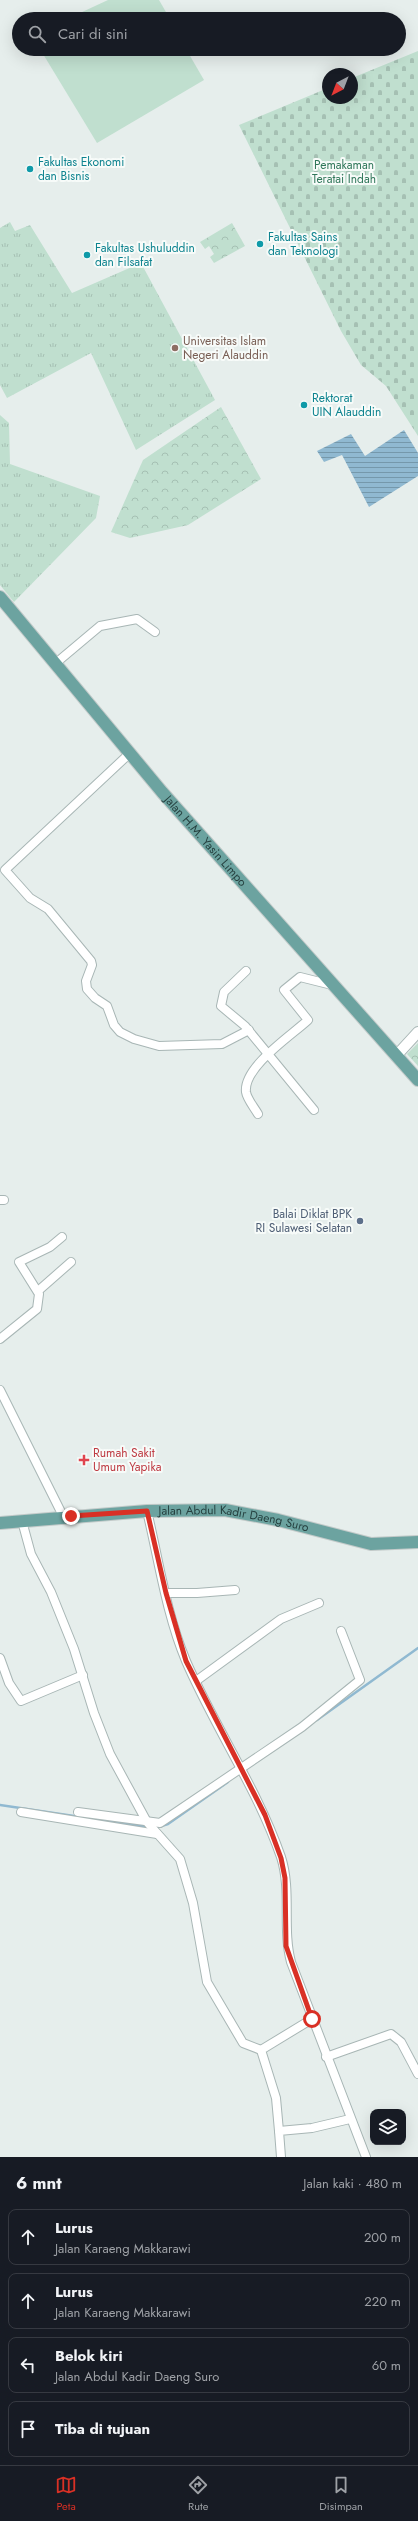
<!DOCTYPE html>
<html lang="id">
<head>
<meta charset="utf-8">
<style>
	body { margin:0; font-family:Jost,sans-serif; background:#242831; color:#f1f3f6 }
	.controls { position:absolute; right:12px; bottom:12px; display:grid; overflow:hidden; border-radius:8px; box-shadow:0 4px 16px #0002 }
	.controls button { width:36px; height:36px; display:grid; place-items:center; padding:0; border:0; border-bottom:1px solid #363941; background:#171b24; color:#f1f3f6; font:20px sans-serif }
	.compass { position:absolute; left:322px; top:68px; width:36px; height:36px; border-radius:50%; background:#171b24; box-shadow:0 4px 16px #0002; rotate:222deg }
	.stop { position:absolute; width:12px; height:12px; margin:-9px; border:3px solid #d93025; border-radius:50%; background:#fff }
	.stop.end { background:#d93025; border-color:#fff; box-shadow:0 1px 4px #0008 }
	.list { margin:0; padding:0; list-style:none }
	h2 { display:flex; justify-content:space-between; align-items:center; height:52px; margin:0; padding:0 16px; font-size:17px }
	h2 small { font-size:13px; font-weight:400; color:#9ea1a6 }
	.list li { display:grid; grid-template-columns:26px 1fr auto; gap:12px; align-items:center; box-sizing:border-box; height:56px; margin:0 8px 8px; padding:0 8px; border:1px solid #363941; border-radius:8px }
	.list b { display:block; font-size:15px; white-space:nowrap }
	.list p { margin:0; font-size:13px; white-space:nowrap; color:#9ea1a6 }
	.list em { font-size:13px; font-style:normal; color:#9ea1a6 }
	.icon { flex:none; width:22px; height:22px; fill:none; stroke:currentColor; stroke-width:2; stroke-linecap:round; stroke-linejoin:round }
	.map { position:relative; flex:none; width:418px; height:2157px; overflow:hidden }
	.search { position:absolute; background:#171b24; box-shadow:0 4px 16px #0002; left:12px; right:12px; top:12px; height:44px; display:flex; align-items:center; gap:10px; box-sizing:border-box; padding:0 14px; border-radius:22px; color:#9ea1a6; font-size:15px }
	.sheet { height:308px; background:#171b24 }
	nav { display:flex; justify-content:space-around; align-items:center; box-sizing:border-box; height:56px; border-top:1px solid #363941; background:#171b24; font-size:11px; color:#9ea1a6 }
	nav a { display:grid; justify-items:center; gap:2px }
	nav .on { color:#d93025 }
	.map>svg:first-child { display:block }
	.grass { fill:url(#grass-tufts) }
	.forest { fill:url(#forest-crowns) }
	.cemetery { fill:url(#cemetery-stones) }
	.pitch { fill:#c0dfcf }
	.water { fill:url(#water-rules) }
	.lines { fill:none; stroke-linecap:round; stroke-linejoin:round }
	.stream { stroke:#90b9d1; stroke-width:2.5 }
	.minor-casing { stroke:#a8b6b5; stroke-width:10 }
	.tertiary-casing { stroke:#a8b6b5; stroke-width:12 }
	.primary-casing { stroke:#c2cac9; stroke-width:14 }
	.minor { stroke:#fff; stroke-width:8 }
	.tertiary { stroke:#fff; stroke-width:10 }
	.primary { stroke:#6ca3a0; stroke-width:12 }
	.route { stroke:#d93025; stroke-width:5 }
	.culture-dot { fill:#0f9aa8; stroke:#f7fbf9; stroke-width:1.5 }
	.education-dot { fill:#8d6e63; stroke:#f7fbf9; stroke-width:1.5 }
	.service-dot { fill:#5c6f8a; stroke:#f7fbf9; stroke-width:1.5 }
	.health-dot { fill:#e0444e; stroke:#f7fbf9; stroke-width:1.5 }
	.labels { text-anchor:middle; stroke-width:4; stroke-linejoin:round; paint-order:stroke }
	.culture-label { font-size:12px; fill:#0d838f; stroke:#f7fbf9; text-anchor:start }
	.park-label { font-size:12px; fill:#30775a; stroke:#f7fbf9 }
	.education-label { font-size:12px; fill:#785e54; stroke:#f7fbf9; text-anchor:start }
	.street-label { font-size:12px; fill:#25403f; stroke:#f7fbf9 }
	.service-label { font-size:12px; fill:#4e5e75; stroke:#f7fbf9; text-anchor:end }
	.health-label { font-size:12px; fill:#be3a42; stroke:#f7fbf9; text-anchor:start }
</style>
</head>
<body>
<div class="map">
<svg width="418" height="2157" viewBox="0 0 418 2157">
	<defs>
		<pattern id="grass-tufts" width="24" height="20" patternUnits="userSpaceOnUse"><rect width="24" height="20" fill="#c0dfcf"/><path d="M3 7l-1-3M5 7V3M7 7l1-3M15 17l-1-3M17 17v-4M19 17l1-3" fill="none" stroke="#a5c0b3"/></pattern>
		<pattern id="forest-crowns" width="20" height="18" patternUnits="userSpaceOnUse"><rect width="20" height="18" fill="#c0dfcf"/><path d="M2 6a3 3 0 1 1 6 0M12 15a3 3 0 1 1 6 0" fill="none" stroke="#a5c0b3"/></pattern>
		<pattern id="cemetery-stones" width="16" height="16" patternUnits="userSpaceOnUse"><rect width="16" height="16" fill="#c0dfcf"/><path d="M2 7V4a2 2 0 0 1 4 0v3zM10 15v-3a2 2 0 0 1 4 0v3z" fill="#a5c0b3"/></pattern>
		<pattern id="water-rules" width="6" height="5" patternUnits="userSpaceOnUse"><rect width="6" height="5" fill="#90b9d1"/><path d="M0 2.5h6" fill="none" stroke="#7598ab"/></pattern>
	</defs>
	<rect width="100%" height="100%" fill="#e6eeec"/>
	<!-- grass -->
	<g class="grass">
		<path d="M10 222 15 231 30 225 72 293 141 263 215 400 136 450 91 353 7 398 0 385V228Z"/>
		<path d="M0 415 9 423 10 464 100 496 96 518 14 602 0 585Z"/>
	</g>
	<!-- forest -->
	<g class="forest">
		<path d="M232 223 245 246 214 263 210 257 214 254 209 246 205 249 200 242Z"/>
		<path d="M221 407 261 479 188 525 130 538 111 532 143 460Z"/>
		<path d="M418 1043V1066L407 1054Z"/>
	</g>
	<!-- cemetery -->
	<path class="cemetery" d="M418 51V436L386 386 361 365 341 331 239 125 328 88V98H352V78Z"/>
	<!-- pitch -->
	<g class="pitch">
		<path d="M108 0H159L170 19H67Z"/>
		<path d="M40 49H186L204 80 97 143Z"/>
	</g>
	<!-- water -->
	<path class="water" d="M404 430 418 453V476L369 507 342 455 324 462 317 451 351 434 365 456Z"/>
	<g class="lines">
		<!-- stream -->
		<g class="stream">
			<path d="M317 1720 418 1648"/>
			<path d="M0 1805 148 1827"/>
			<path d="M155 1828 168 1824 228 1782"/>
		</g>
		<!-- minor casing -->
		<g class="minor-casing">
			<g id="minor">
				<path d="M56 663 100 626 137 619 155 632"/>
				<path d="M129 754 5 870 30 898 48 909 91 961 92 965 86 981 87 989 95 998 107 1006 114 1025 120 1032 134 1039 159 1046 222 1044 249 1030"/>
				<path d="M246 971 224 992 221 1006 245 1026 314 1110"/>
				<path d="M258 1114C254 1107 247 1099 246 1092 243 1067 292 1035 308 1020L284 990 300 977 332 985"/>
				<path d="M0 1200H4"/>
				<path d="M38 1291 71 1262"/>
				<path d="M0 1339 37 1309 39 1294 19 1262 50 1247 62 1237"/>
				<path d="M0 1390 63 1516"/>
				<path d="M147 1511C159 1561 166 1613 186 1661 215 1728 257 1788 281 1857 292 1891 282 1928 291 1962L366 2157"/>
				<path d="M22 1521 31 1554 51 1592 74 1649 94 1713 110 1754 147 1822 180 1859 193 1903 207 1982 243 2043 261 2050"/>
				<path d="M166 1593H197L235 1590"/>
				<path d="M0 1658 9 1683 21 1701 83 1675"/>
				<path d="M196 1681 281 1619 319 1603"/>
				<path d="M21 1812 157 1834"/>
				<path d="M78 1812 160 1823 302 1727 360 1680 341 1631"/>
				<path d="M326 2057 391 2034 401 2042 418 2074"/>
				<path d="M279 2131 276 2098 261 2050 312 2019"/>
				<path d="M281 2157 279 2131 312 2128 350 2119"/>
			</g>
		</g>
		<!-- tertiary casing -->
		<g class="tertiary-casing">
			<path id="tertiary" d="M396 1056 418 1032"/>
		</g>
		<!-- primary casing -->
		<g class="primary-casing">
			<g id="primary">
				<path id="s1" d="M0 597 162 792 418 1080"/>
				<path id="s2" d="M0 1523 147 1511 225 1510 278 1520 371 1544 418 1542"/>
			</g>
		</g>
		<!-- minor -->
		<use href="#minor" class="minor"/>
		<!-- tertiary -->
		<use href="#tertiary" class="tertiary"/>
		<!-- primary -->
		<use href="#primary" class="primary"/>
	</g>
	<g class="lines">
		<!-- route -->
		<path class="route" d="M71 1516 147 1511 166 1593 186 1661 265 1815 281 1858 285 1878 286 1946 312 2019"/>
	</g>
	<!-- markers -->
	<g class="culture-dot">
		<circle cx="30" cy="169" r="4"/>
		<circle cx="260" cy="244" r="4"/>
		<circle cx="87" cy="255" r="4"/>
		<circle cx="304" cy="405" r="4"/>
	</g>
	<circle class="education-dot" cx="175" cy="348" r="4"/>
	<circle class="service-dot" cx="360" cy="1221" r="4"/>
	<path class="health-dot" d="M82 1454h4v4h4v4h-4v4h-4v-4h-4v-4h4z"/>
	<g class="labels">
		<!-- culture labels -->
		<g class="culture-label">
			<text x="38" y="166">Fakultas Ekonomi<tspan x="38" dy="14">dan Bisnis</tspan></text>
			<text x="268" y="241">Fakultas Sains<tspan x="268" dy="14">dan Teknologi</tspan></text>
			<text x="95" y="252">Fakultas Ushuluddin<tspan x="95" dy="14">dan Filsafat</tspan></text>
			<text x="312" y="402">Rektorat<tspan x="312" dy="14">UIN Alauddin</tspan></text>
		</g>
		<!-- park labels -->
		<g class="park-label">
			<text x="344" y="169">Pemakaman<tspan x="344" dy="14">Teratai Indah</tspan></text>
		</g>
		<!-- education labels -->
		<g class="education-label">
			<text x="183" y="345">Universitas Islam<tspan x="183" dy="14">Negeri Alauddin</tspan></text>
		</g>
		<!-- street labels -->
		<g class="street-label">
			<text dy="4" stroke="none"><textPath href="#s1" startOffset="319">Jalan H.M. Yasin Limpo</textPath></text>
			<text dy="4" stroke="none"><textPath href="#s2" startOffset="235">Jalan Abdul Kadir Daeng Suro</textPath></text>
		</g>
		<!-- service labels -->
		<g class="service-label">
			<text x="352" y="1218">Balai Diklat BPK<tspan x="352" dy="14">RI Sulawesi Selatan</tspan></text>
		</g>
		<!-- health labels -->
		<g class="health-label">
			<text x="93" y="1457">Rumah Sakit<tspan x="93" dy="14">Umum Yapika</tspan></text>
		</g>
	</g>
</svg>
<div class="controls">
<button><svg class="icon" aria-label="layers" viewBox="0 0 24 24"><path d="M12 4l9 5-9 5-9-5zM3 14l9 5 9-5"/></svg></button>
</div>
<svg class="compass" viewBox="-18 -18 36 36"><path d="M0-13l5 13h-10z" fill="#e53935"/><path d="M0 13l5-13h-10z" fill="#9ea1a6"/></svg>
<div class="stop" style="left:312px;top:2019px"></div>
<div class="stop end" style="left:71px;top:1516px"></div>
<div class="search"><svg class="icon" aria-label="search" viewBox="0 0 24 24"><circle cx="10" cy="10" r="6"/><path d="M15 15l6 6"/></svg>Cari di sini</div>
</div>
<section class="sheet">
<h2>6 mnt<small>Jalan kaki · 480 m</small></h2>
<ul class="list">
<li><svg class="icon" aria-label="ahead" viewBox="0 0 24 24"><path d="M12 20V5M6 11l6-6 6 6"/></svg><div><b>Lurus</b><p>Jalan Karaeng Makkarawi</p></div><em>200 m</em></li>
<li><svg class="icon" aria-label="ahead" viewBox="0 0 24 24"><path d="M12 20V5M6 11l6-6 6 6"/></svg><div><b>Lurus</b><p>Jalan Karaeng Makkarawi</p></div><em>220 m</em></li>
<li><svg class="icon" aria-label="left" viewBox="0 0 24 24"><path d="M17 20v-9H6M10 6l-5 5 5 5"/></svg><div><b>Belok kiri</b><p>Jalan Abdul Kadir Daeng Suro</p></div><em>60 m</em></li>
<li><svg class="icon" aria-label="arrive" viewBox="0 0 24 24"><path d="M6 21V4h12l-3 4 3 4H6"/></svg><div><b>Tiba di tujuan</b></div></li>
</ul>
</section>
<nav>
<a class="on"><svg class="icon" aria-label="map" viewBox="0 0 24 24"><path d="M3 6l6-2 6 2 6-2v14l-6 2-6-2-6 2zM9 4v14M15 6v14"/></svg>Peta</a>
<a><svg class="icon" aria-label="directions" viewBox="0 0 24 24"><path d="M12 3l9 9-9 9-9-9zM9 14v-3h6M13 9l2 2-2 2"/></svg>Rute</a>
<a><svg class="icon" aria-label="saved" viewBox="0 0 24 24"><path d="M7 4h10v16l-5-4-5 4z"/></svg>Disimpan</a>
</nav>
</body>
</html>
